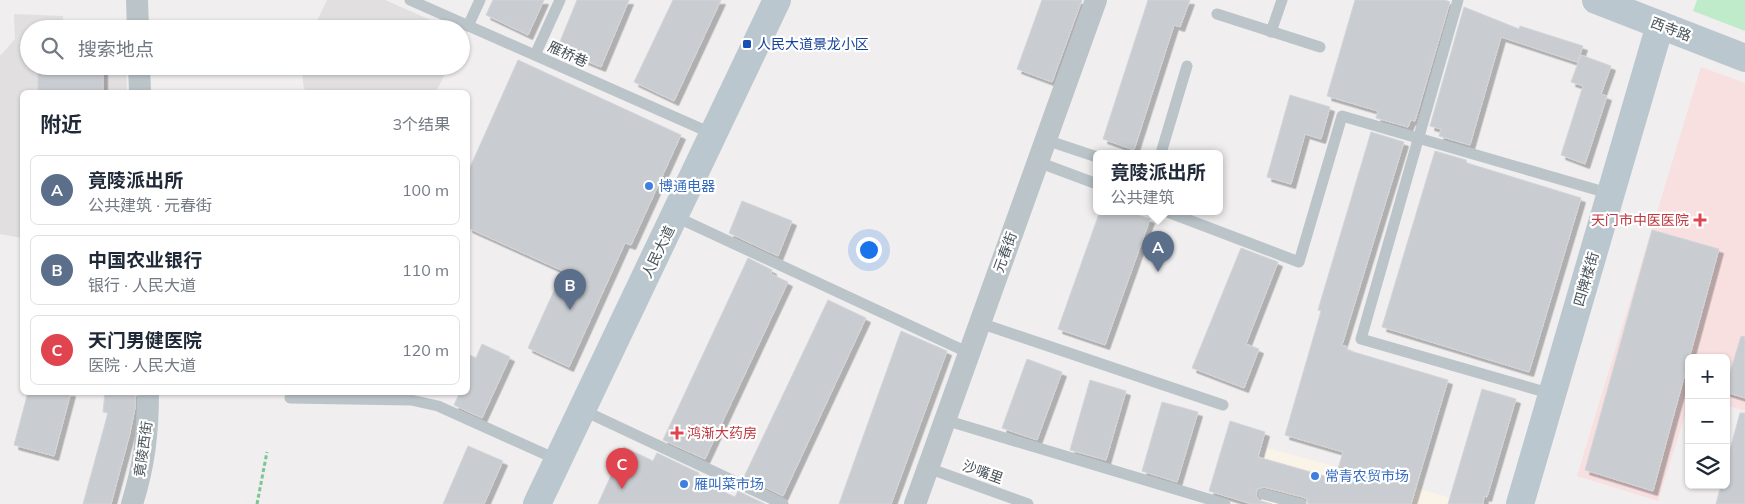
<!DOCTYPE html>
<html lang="zh">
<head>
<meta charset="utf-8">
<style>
	body { margin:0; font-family:Mulish,"Noto Sans SC",sans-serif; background:#f6f6f7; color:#1f2937 }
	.controls { position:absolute; right:15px; bottom:15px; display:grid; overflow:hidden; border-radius:8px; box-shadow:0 1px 4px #0004 }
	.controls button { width:45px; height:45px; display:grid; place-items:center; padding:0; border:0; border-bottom:1px solid #e0e1e3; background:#fff; color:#1f2937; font:25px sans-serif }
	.you { position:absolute; left:868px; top:249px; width:18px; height:18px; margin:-12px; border:4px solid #fff; border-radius:50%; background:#1a73e8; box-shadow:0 0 0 8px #1a73e833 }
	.badge { display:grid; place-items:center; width:32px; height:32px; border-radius:50%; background:#2986cf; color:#fff; font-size:16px; font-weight:700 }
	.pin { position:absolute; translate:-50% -41px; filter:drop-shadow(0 1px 2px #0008) }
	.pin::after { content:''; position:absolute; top:26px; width:18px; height:15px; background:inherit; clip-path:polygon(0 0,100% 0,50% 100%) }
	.popup { position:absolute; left:1093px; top:150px; width:130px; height:65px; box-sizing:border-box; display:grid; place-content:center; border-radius:8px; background:#fff; filter:drop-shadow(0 1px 4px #0005); font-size:16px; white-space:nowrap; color:#747a83 }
	.popup b { font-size:19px; color:#1f2937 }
	.popup::after { content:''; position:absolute; left:50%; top:100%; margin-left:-10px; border:10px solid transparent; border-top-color:#fff }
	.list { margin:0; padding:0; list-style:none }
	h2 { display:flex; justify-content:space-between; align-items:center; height:65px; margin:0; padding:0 20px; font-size:21px }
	h2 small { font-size:16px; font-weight:400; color:#747a83 }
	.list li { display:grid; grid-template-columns:32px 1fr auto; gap:15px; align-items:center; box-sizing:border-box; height:70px; margin:0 10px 10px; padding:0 10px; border:1px solid #e0e1e3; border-radius:8px }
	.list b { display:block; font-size:19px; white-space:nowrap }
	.list p { margin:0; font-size:16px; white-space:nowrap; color:#747a83 }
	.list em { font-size:16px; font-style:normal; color:#747a83 }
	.icon { flex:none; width:28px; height:28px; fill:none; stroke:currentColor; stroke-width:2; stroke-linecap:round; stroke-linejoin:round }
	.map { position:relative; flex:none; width:1745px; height:504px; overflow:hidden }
	.search { position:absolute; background:#fff; box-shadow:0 1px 4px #0004; left:20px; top:20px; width:450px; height:55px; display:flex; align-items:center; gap:12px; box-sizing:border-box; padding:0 18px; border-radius:28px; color:#747a83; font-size:19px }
	.panel { position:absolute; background:#fff; box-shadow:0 1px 4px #0004; left:20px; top:90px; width:450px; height:305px; border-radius:8px }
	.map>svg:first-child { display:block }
	.commercial { fill:#faf3e8 }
	.education { fill:#e1dfdf }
	.medical { fill:#f8e0e1 }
	.green { fill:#c0ebcb }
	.building { fill:#c9ccd0; stroke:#d2d5d9; filter:url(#shadow) }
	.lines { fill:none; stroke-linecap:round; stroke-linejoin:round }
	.path { stroke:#7bc597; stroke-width:3; stroke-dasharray:4 2.5; stroke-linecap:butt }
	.lane { stroke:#bac4c9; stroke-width:11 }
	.street { stroke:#bac4c9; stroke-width:22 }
	.secondary { stroke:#bbc7ce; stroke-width:28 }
	.transit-dot { fill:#1a4fb4; stroke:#fff; stroke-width:2 }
	.shop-dot { fill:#3f7fe0; stroke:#fff; stroke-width:2 }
	.health-dot { fill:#e0444e; stroke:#fff; stroke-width:2 }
	.labels { text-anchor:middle; stroke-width:4.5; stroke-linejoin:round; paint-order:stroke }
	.street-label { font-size:14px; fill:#485359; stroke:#fff }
	.transit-label { font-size:14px; fill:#164399; stroke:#fff; text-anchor:start }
	.shop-label { font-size:14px; fill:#366cbe; stroke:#fff; text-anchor:start }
	.health-label { font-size:14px; fill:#be3a42; stroke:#fff; text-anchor:end }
</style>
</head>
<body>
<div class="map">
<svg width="1745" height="504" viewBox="0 0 1745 504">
	<defs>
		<filter id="shadow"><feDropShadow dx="4.5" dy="4.5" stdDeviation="0" flood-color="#0004"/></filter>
	</defs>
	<rect width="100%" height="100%" fill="#f0eeee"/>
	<!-- commercial -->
	<path class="commercial" d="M1267 448 1474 504H1252Z"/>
	<!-- education -->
	<g class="education">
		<path d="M327 0H385L451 29H313Z"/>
		<path d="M14 14 63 16V29H29V66H126L127 92H22V238L0 234V56L15 39Z"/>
		<path d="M301 66H449L436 92H311L304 89Z"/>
	</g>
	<!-- medical -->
	<path class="medical" d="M1701 67 1745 83V411L1726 405V358H1689V402L1658 501 1577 476Z"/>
	<!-- green -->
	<path class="green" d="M1697 0H1745V31L1693 11Z"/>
	<!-- building -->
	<g class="building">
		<path d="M493 0H544L528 35 486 15Z"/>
		<path d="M577 0H629L601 67 557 49Z"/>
		<path d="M673 0H721L674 101 634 82Z"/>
		<path d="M1042 0H1082L1052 82 1017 69Z"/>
		<path d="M1148 0H1190L1180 27 1174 25 1134 150 1103 139Z"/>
		<path d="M1355 0H1445L1450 2 1415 121 1411 120 1408 127 1376 118 1378 111 1327 96Z"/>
		<path d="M1464 7 1519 29 1520 26 1583 46 1577 62 1501 37 1470 145 1439 136 1441 129 1430 126Z"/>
		<path d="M1581 55 1611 66 1601 94 1607 96 1585 164 1561 155 1583 86 1571 82Z"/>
		<path d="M518 60 681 135 631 245 625 243 569 367 528 348 563 271 468 228V172Z"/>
		<rect x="38" y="66" width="65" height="26"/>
		<path d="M1290 95 1330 107 1321 139 1305 134 1291 184 1267 177Z"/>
		<path d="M1371 132 1404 142 1342 345 1348 347 1347 350 1448 380 1411 504H1308L1307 499 1303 497 1264 487 1257 489 1256 496 1261 501 1272 504H1252L1209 491 1230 421 1265 432 1258 457 1335 479 1343 452 1285 435 1321 311 1318 310Z"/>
		<path d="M1435 151 1466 160 1467 163 1581 198 1529 372 1382 327Z"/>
		<path d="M742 201 792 221 778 256 729 233Z"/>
		<path d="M1100 211H1127L1150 219 1105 345 1058 329Z"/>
		<path d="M1652 230 1719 249 1653 491 1585 470Z"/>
		<path d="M1241 248 1278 262 1246 344 1259 349 1244 388 1192 368Z"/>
		<path d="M748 258 772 270 771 274 788 282 705 459 663 440Z"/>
		<path d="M828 300 866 318 783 496 744 477Z"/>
		<path d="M901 331 947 351 891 504H839Z"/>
		<path d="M1741 336 1745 337V398L1726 392V386Z"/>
		<path d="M482 344 510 357 482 418 454 405 460 392H468V354L476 358Z"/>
		<path d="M1027 359 1062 372 1037 440 1002 428Z"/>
		<path d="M1090 380 1126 391 1106 460 1070 450Z"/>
		<path d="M1482 389 1516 399 1487 497 1484 496 1483 504H1448Z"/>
		<path d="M28 392H71L54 456 14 445Z"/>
		<path d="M105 392H135V408L130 433 111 504H83L108 413 103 412Z"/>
		<path d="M1162 402 1198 412 1177 482 1142 471Z"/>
		<path d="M1740 413H1745V504H1716L1721 485H1726V464Z"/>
		<path d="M468 446 503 461 484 504H443Z"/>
		<path d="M624 447 653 461 657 453 699 473 696 479 735 497 738 491 765 504H598Z"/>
	</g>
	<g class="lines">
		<!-- path -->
		<path class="path" d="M257 504 267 452"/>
		<!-- lane -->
		<g class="lane">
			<path d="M410 0 713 134"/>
			<path d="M1458 0 1361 339 1552 394"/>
			<path d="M1217 14 1320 47"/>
			<path d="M468 26 480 0"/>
			<path d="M1271 32 1282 0"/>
			<path d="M535 55 560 0"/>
			<path d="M1046 140 1097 157"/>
			<path d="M1161 153 1187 66"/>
			<path d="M1038 162 1097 184"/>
			<path d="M1165 211 1299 262 1342 116 1611 194"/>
			<path d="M685 221 969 353"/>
			<path d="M980 323 1223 405"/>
			<path d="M290 398 411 400 438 406 558 460"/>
			<path d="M593 415 783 504"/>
			<path d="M945 420 1225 504"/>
			<path d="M928 468 1028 504"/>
			<path d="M1263 494 1301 504"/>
		</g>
		<!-- street -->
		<g class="street">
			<path d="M137 0 138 29"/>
			<path d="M139 66 140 92"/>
			<path d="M132 504C144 466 148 433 148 392"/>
			<path d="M915 504 1096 0"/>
		</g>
		<!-- secondary -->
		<g class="secondary">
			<path d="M1596 0 1745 58"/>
			<path d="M537 504 777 0"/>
			<path d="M1520 504 1660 25"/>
		</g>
	</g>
	<!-- markers -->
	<rect class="transit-dot" x="742" y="39" width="10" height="10" rx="2.5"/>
	<g class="shop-dot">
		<circle cx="649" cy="186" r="5"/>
		<circle cx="1315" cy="476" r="5"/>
		<circle cx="684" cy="484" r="5"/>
	</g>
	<g class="health-dot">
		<path d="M1697.5 212.5h5v5h5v5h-5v5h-5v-5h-5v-5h5z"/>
		<path d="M674.5 425.5h5v5h5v5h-5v5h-5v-5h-5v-5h5z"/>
	</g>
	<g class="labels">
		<!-- street labels -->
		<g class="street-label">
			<text transform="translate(1671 29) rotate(21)" y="5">西寺路</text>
			<text transform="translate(568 54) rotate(24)" y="5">雁桥巷</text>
			<text transform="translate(658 252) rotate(-64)" y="5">人民大道</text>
			<text transform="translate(1005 252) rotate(-70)" y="5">元春街</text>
			<text transform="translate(1586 279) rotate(-74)" y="5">四牌楼街</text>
			<text transform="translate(143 449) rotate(-82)" y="5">竟陵西街</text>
			<text transform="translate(983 472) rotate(20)" y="5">沙嘴里</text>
		</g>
		<!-- transit labels -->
		<g class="transit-label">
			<text x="757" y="49">人民大道景龙小区</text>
		</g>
		<!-- shop labels -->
		<g class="shop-label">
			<text x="659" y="191">博通电器</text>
			<text x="1325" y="481">常青农贸市场</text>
			<text x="694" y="489">雁叫菜市场</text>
		</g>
		<!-- health labels -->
		<g class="health-label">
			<text x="1689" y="225">天门市中医医院</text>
			<text x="687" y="438" text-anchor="start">鸿渐大药房</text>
		</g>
	</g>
</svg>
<div class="controls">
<button>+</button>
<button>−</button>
<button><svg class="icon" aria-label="layers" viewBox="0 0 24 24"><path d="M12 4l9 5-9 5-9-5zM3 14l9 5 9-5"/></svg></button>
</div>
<div class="you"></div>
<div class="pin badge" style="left:1158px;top:272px;background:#5c6f8a">A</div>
<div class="popup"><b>竟陵派出所</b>公共建筑</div>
<div class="pin badge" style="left:570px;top:310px;background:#5c6f8a">B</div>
<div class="pin badge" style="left:622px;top:489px;background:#e0444e">C</div>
<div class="search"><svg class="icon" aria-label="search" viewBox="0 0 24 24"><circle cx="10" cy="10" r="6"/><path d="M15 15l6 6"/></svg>搜索地点</div>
<section class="panel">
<h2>附近<small>3个结果</small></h2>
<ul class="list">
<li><span class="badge" style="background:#5c6f8a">A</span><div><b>竟陵派出所</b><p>公共建筑 · 元春街</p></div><em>100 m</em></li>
<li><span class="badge" style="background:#5c6f8a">B</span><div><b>中国农业银行</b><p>银行 · 人民大道</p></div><em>110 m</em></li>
<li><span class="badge" style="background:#e0444e">C</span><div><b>天门男健医院</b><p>医院 · 人民大道</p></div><em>120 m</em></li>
</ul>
</section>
</div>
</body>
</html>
